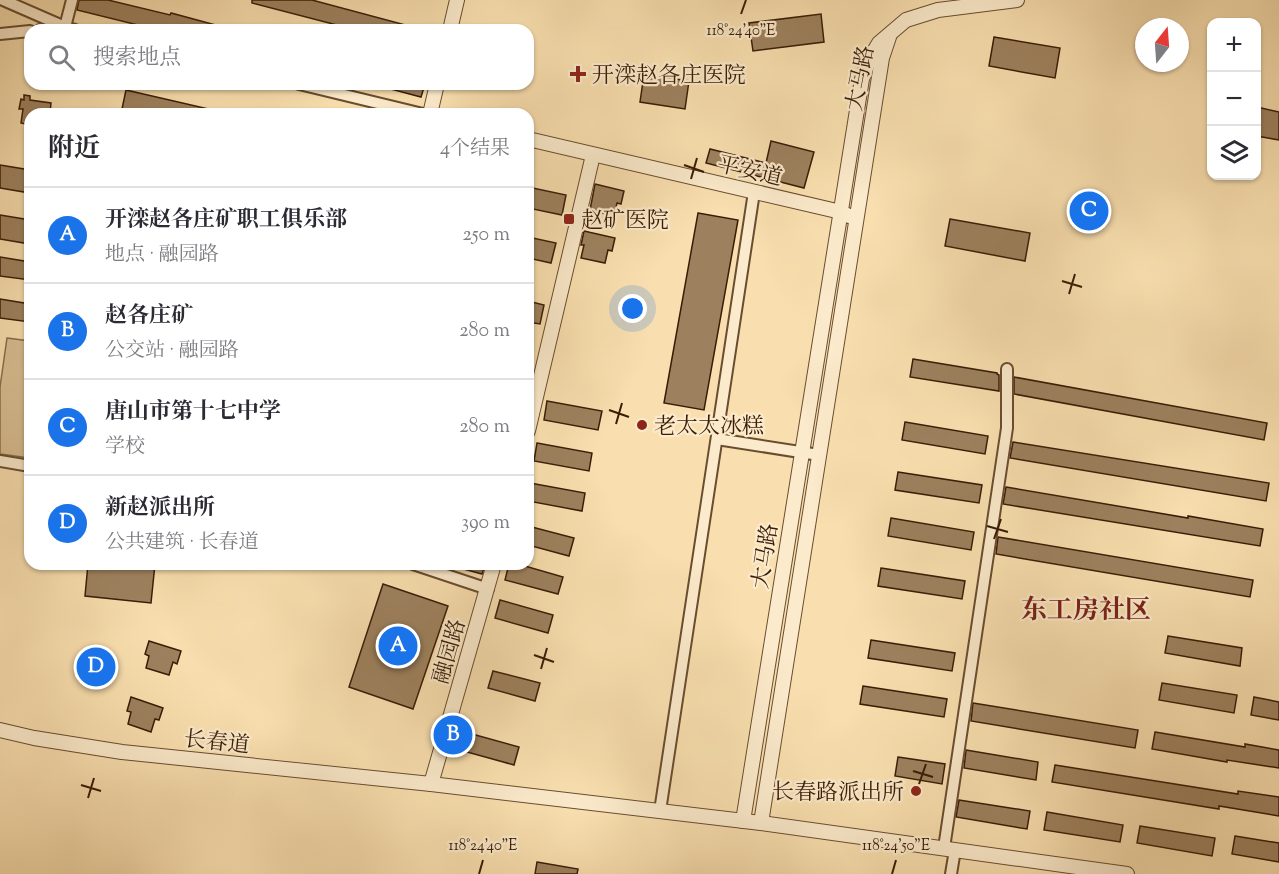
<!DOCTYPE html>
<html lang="zh">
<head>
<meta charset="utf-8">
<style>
	body { margin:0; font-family:"Sorts Mill Goudy","Noto Serif SC",serif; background:#f7f7f7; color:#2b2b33 }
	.controls { position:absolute; right:18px; top:18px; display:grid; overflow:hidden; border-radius:12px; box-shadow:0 2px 4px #0004 }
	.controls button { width:54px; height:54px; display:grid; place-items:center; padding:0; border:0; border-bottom:2px solid #e1e1e2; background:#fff; color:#2b2b33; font:30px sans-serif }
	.compass { position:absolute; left:1135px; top:18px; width:54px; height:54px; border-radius:50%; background:#fff; box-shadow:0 2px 4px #0004; rotate:17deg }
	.you { position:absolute; left:633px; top:309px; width:21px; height:21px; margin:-15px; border:4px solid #fff; border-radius:50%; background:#1a73e8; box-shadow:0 0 0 9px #1a73e833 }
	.badge { display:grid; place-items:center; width:39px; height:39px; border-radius:50%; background:#1a73e8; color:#fff; font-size:20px; font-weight:700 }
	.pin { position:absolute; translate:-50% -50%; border:3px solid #fff; box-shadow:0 2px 6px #0006 }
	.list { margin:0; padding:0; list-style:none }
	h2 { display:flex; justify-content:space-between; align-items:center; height:78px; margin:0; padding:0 24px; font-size:26px }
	h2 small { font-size:20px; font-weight:400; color:#7c7c81 }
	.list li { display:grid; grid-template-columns:39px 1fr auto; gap:18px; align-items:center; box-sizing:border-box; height:96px; padding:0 24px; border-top:2px solid #e1e1e2 }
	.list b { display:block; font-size:22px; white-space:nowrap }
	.list p { margin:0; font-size:20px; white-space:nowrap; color:#7c7c81 }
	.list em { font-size:20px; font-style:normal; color:#7c7c81 }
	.icon { flex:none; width:33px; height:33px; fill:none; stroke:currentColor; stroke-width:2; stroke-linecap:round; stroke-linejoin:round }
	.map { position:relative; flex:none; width:1279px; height:874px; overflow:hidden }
	.search { position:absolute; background:#fff; box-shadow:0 2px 4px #0004; left:24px; top:24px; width:510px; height:66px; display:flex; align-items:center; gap:15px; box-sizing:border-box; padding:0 21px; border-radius:18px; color:#7c7c81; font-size:22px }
	.panel { position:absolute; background:#fff; box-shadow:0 2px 4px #0004; left:24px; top:108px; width:510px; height:462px; border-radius:18px }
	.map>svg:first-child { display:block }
	.green { fill:#d8be92; stroke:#886d4c; stroke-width:1.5 }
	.building { fill:#9d815e; stroke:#391c06; stroke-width:1.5 }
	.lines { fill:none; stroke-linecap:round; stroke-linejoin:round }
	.minor-casing { stroke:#694d30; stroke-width:14 }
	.tertiary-casing { stroke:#694d30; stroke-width:16 }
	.minor { stroke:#fbeacb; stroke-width:10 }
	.tertiary { stroke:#fbeacb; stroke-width:14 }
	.ticks { fill:none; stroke:#391c06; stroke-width:2 }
	.poi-dot { fill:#8f2418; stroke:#fbeacb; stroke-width:2 }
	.labels { text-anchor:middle; stroke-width:4.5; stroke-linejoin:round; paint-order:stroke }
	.poi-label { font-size:22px; fill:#391c06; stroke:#fbeacb; text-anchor:start }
	.street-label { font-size:22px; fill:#391c06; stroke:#fbeacb }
	.quarter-label { font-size:26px; font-weight:bold; fill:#7a1f14; stroke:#fbeacb }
	.ticks-label { font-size:15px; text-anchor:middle; fill:#391c06; stroke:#fbeacb; stroke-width:4.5; stroke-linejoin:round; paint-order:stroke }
</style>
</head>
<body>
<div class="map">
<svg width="1279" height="874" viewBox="0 0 1279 874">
	<rect width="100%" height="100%" fill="#f9dfaf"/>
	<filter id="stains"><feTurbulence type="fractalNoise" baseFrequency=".00333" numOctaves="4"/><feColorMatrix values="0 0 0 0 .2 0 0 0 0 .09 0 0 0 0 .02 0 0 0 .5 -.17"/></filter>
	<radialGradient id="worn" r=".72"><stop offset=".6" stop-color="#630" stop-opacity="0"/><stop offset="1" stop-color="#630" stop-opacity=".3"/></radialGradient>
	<!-- green -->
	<path class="green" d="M7 338 30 341V458L0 454V387Z"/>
	<!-- building -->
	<g class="building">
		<path d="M79 0H108L170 15 171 13 223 27 222 30H158L77 10Z"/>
		<path d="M252 0H312L413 27V30H356L252 3Z"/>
		<path d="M821 14 824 42 753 51 749 23Z"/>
		<path d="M994 37 1060 48 1055 78 989 66Z"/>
		<path d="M644 74 689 81 685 109 640 102Z"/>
		<path d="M383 84H425L421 97 383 87Z"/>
		<path d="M126 90 213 110 212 114H145L122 109Z"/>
		<path d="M24 95 30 96V100L51 103 50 113 30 114V125L21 123 23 109H19L21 99 24 100Z"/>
		<path d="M1257 107 1279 112V140L1257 136Z"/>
		<path d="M771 141 814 152 804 188 706 163 710 149 766 163Z"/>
		<path d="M0 165 30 170V193L0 188Z"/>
		<path d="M595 184 624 191 621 204 617 203 614 216 590 210Z"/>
		<path d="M528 187 566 195 562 215 528 208Z"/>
		<path d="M698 213 738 220 704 410 664 403Z"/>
		<path d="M0 215 30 220V244L0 239Z"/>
		<path d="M950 219 1030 233 1025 261 945 246Z"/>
		<path d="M584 231 615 238 612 251 608 250 605 263 581 258 584 245H581Z"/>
		<path d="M528 237 556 243 551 263 528 258Z"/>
		<path d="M0 257 30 262V280L0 276Z"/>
		<path d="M0 299 30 304V322L0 318Z"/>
		<path d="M528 301 544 305 540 324 528 322Z"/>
		<path d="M913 359 997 373V374L999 375V391L910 377Z"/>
		<path d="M1014 377 1267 423 1264 440 1014 394Z"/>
		<path d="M547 401 602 411 598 430 544 420Z"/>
		<path d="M905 422 988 436 985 454 902 440Z"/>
		<path d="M1013 442 1269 483 1266 501 1010 458Z"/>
		<path d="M537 443 592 453 589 471 534 461Z"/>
		<path d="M898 472 982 485 979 503 895 490Z"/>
		<path d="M530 483 585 493 582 511 528 501Z"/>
		<path d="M1006 487 1188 518V516L1263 529 1260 546 1003 504Z"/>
		<path d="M891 518 974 532 971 550 888 536Z"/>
		<path d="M528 526 574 538 569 556 528 545Z"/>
		<path d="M998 537 1253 580 1250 597 996 554Z"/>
		<path d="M88 564H155L151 603 85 596Z"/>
		<path d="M456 564H485L482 574 456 567Z"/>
		<path d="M509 564H518L563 577 558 594 505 580Z"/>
		<path d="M881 568 965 581 962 599 878 586Z"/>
		<path d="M383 584 448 606 413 709 349 687Z"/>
		<path d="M500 600 553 615 548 633 495 618Z"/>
		<path d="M1168 636 1242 648 1240 666 1165 653Z"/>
		<path d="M871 640 955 653 952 671 868 658Z"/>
		<path d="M149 641 181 651 177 664 173 662 169 675 146 668 149 656 145 654Z"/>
		<path d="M493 671 540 683 535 701 488 688Z"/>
		<path d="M1162 683 1237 695 1234 713 1159 700Z"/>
		<path d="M863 686 947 699 944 717 860 704Z"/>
		<path d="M131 697 163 708 159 720 155 719 151 732 128 724 131 712 127 711Z"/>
		<path d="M1254 697 1279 702V720L1251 715Z"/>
		<path d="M973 703 1138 730 1135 748 971 721Z"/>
		<path d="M1155 732 1245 747V744L1279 750V768L1227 760V762L1152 749Z"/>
		<path d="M472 734 519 747 514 765 467 752Z"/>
		<path d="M966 750 1038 762 1036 780 964 768Z"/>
		<path d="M898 757 945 764 942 784 895 776Z"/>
		<path d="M1055 765 1238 794V791L1279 797V816L1219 806V809L1052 782Z"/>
		<path d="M959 800 1030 811 1027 829 956 817Z"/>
		<path d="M1047 812 1123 825 1120 842 1044 830Z"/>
		<path d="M1140 826 1215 838 1212 856 1137 843Z"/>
		<path d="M1235 836 1279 843V862L1232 854Z"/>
		<path d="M537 862 578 869 577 874H535Z"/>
	</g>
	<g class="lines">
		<!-- minor casing -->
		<g class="minor-casing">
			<g id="minor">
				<path d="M3 0 65 27 75 30"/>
				<path d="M65 27 72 0"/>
				<path d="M40 30 64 27"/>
				<path d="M0 34 30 31"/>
				<path d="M299 84 423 114"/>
				<path d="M717 439 819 455"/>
				<path d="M0 461 30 466"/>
				<path d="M413 564 488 589"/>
				<path d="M660 811 754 192"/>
				<path d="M944 848 1007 428V369"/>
				<path d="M951 874 955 850"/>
			</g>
		</g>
		<!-- tertiary casing -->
		<g class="tertiary-casing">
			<g id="tertiary">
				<path d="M450 30 457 0"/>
				<path d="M430 114 437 84"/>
				<path d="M528 139 841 212 849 216"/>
				<path d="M528 431 593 155"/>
				<path d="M0 730 34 738 122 752 431 784 761 823 1127 874"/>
				<path d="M431 784 494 564"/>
				<path d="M743 821 862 79 869 60 879 43 906 20 938 10 1017 0"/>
				<path d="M761 823 882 58 889 37"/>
			</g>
		</g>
		<!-- minor -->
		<use href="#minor" class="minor"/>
		<!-- tertiary -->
		<use href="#tertiary" class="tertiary"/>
	</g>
	<!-- ticks -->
	<path class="ticks" d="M741 14 746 0M684 165 704 172M691 179 697 158M1062 281 1082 287M1069 294 1075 274M609 410 629 417M616 424 622 403M987 526 1008 532M994 539 1001 519M534 655 554 662M541 669 547 648M913 771 933 777M919 784 926 764M81 785 101 791M88 798 94 778M479 874 483 860M892 874 896 860"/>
	<!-- markers -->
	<g class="poi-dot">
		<path d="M575 65h6v6h6v6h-6v6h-6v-6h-6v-6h6z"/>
		<rect x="563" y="213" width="12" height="12" rx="3"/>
		<circle cx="642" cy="425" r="6"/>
		<circle cx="916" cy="791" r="6"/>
	</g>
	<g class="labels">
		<!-- poi labels -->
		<g class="poi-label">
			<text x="592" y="82">开滦赵各庄医院</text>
			<text x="581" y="227">赵矿医院</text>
			<text x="654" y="433">老太太冰糕</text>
			<text x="904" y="799" text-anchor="end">长春路派出所</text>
		</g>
		<!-- street labels -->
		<g class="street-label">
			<text transform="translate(859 78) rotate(-79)" y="8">大马路</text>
			<text transform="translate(750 170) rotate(13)" y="8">平安道</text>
			<text transform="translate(764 556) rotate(-81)" y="8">大马路</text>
			<text transform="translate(448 651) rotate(-74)" y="8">融园路</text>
			<text transform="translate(217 741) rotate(6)" y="8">长春道</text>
		</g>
		<!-- quarter labels -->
		<g class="quarter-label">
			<text x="1086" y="618">东工房社区</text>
		</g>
	</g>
	<g class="ticks-label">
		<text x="741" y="35">118°24'40"E</text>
		<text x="483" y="850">118°24'40"E</text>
		<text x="896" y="850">118°24'50"E</text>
	</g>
	<rect width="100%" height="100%" filter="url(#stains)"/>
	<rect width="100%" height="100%" fill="url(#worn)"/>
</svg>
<div class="controls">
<button>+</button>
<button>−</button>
<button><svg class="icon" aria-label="layers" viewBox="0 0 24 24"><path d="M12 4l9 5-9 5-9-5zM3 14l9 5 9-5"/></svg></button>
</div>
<svg class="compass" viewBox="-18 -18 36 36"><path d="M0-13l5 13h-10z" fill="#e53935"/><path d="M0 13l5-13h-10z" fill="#7c7c81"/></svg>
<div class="you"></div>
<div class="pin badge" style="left:398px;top:646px">A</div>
<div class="pin badge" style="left:453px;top:735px">B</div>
<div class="pin badge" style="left:1089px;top:211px">C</div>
<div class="pin badge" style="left:96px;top:667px">D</div>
<div class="search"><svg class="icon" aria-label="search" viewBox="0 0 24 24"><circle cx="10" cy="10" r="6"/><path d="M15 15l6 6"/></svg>搜索地点</div>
<section class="panel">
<h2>附近<small>4个结果</small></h2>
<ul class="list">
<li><span class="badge">A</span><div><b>开滦赵各庄矿职工俱乐部</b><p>地点 · 融园路</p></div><em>250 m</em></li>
<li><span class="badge">B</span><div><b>赵各庄矿</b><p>公交站 · 融园路</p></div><em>280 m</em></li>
<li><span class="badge">C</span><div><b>唐山市第十七中学</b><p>学校</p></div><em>280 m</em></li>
<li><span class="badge">D</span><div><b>新赵派出所</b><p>公共建筑 · 长春道</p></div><em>390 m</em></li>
</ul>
</section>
</div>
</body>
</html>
